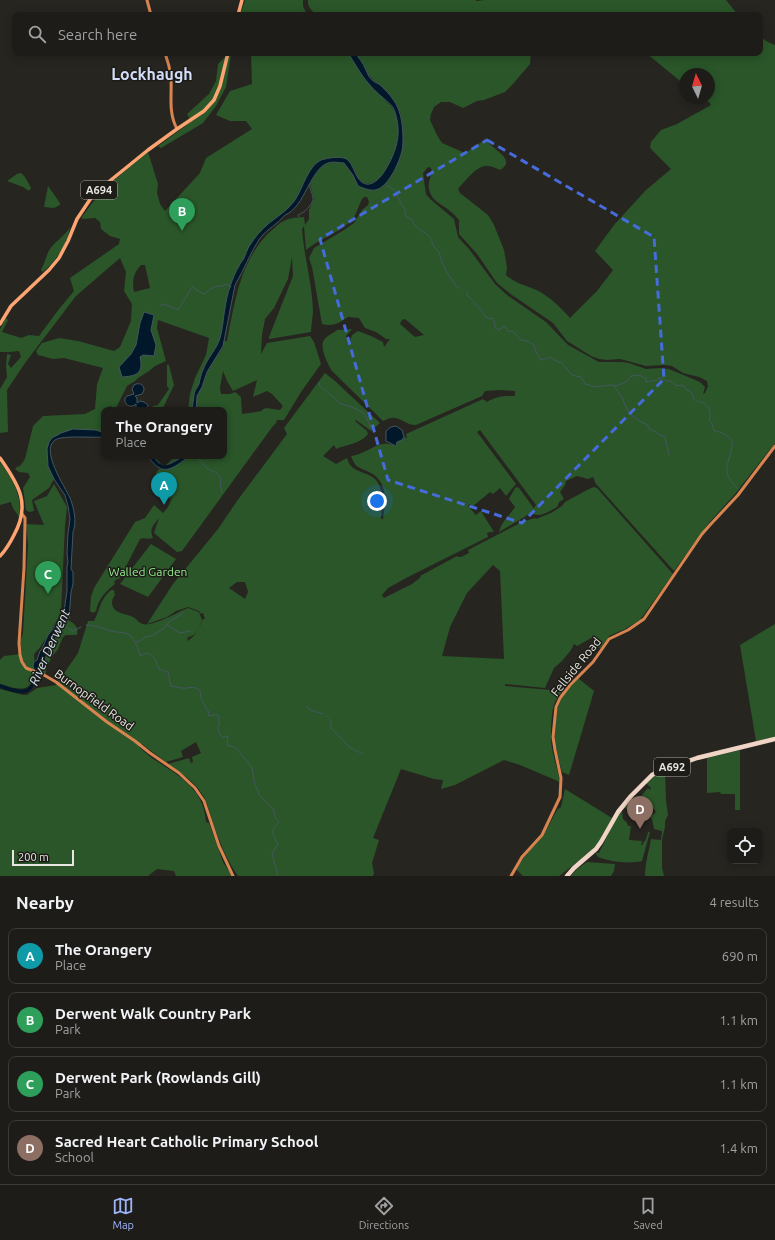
<!DOCTYPE html>
<html lang="en">
<head>
<meta charset="utf-8">
<style>
	body { margin:0; font-family:Ubuntu,sans-serif; background:#252521; color:#f1f3f6 }
	.controls { position:absolute; right:12px; bottom:12px; display:grid; overflow:hidden; border-radius:8px; box-shadow:0 2px 10px #0003 }
	.controls button { width:36px; height:36px; display:grid; place-items:center; padding:0; border:0; border-bottom:1px solid #3b3a37; background:#1d1c18; color:#f1f3f6; font:20px sans-serif }
	.compass { position:absolute; left:679px; top:68px; width:36px; height:36px; border-radius:50%; background:#1d1c18; box-shadow:0 2px 10px #0003; rotate:355deg }
	.scale { position:absolute; left:12px; bottom:10px; width:62px; box-sizing:border-box; padding-left:4px; border:2px solid #e7e6e2; border-top:0; font-size:11px; line-height:14px; white-space:nowrap; color:#e7e6e2; -webkit-text-stroke:3px #1e1c17; paint-order:stroke }
	.you { position:absolute; left:377px; top:501px; width:14px; height:14px; margin:-10px; border:3px solid #fff; border-radius:50%; background:#1a73e8; box-shadow:0 0 0 6px #1a73e833 }
	.badge { display:grid; place-items:center; width:26px; height:26px; border-radius:50%; background:#9db4fd; color:#fff; font-size:13px; font-weight:700 }
	.pin { position:absolute; translate:-50% -33px; filter:drop-shadow(0 1px 2px #0008) }
	.pin::after { content:''; position:absolute; top:21px; width:14px; height:12px; background:inherit; clip-path:polygon(0 0,100% 0,50% 100%) }
	.popup { position:absolute; left:101px; top:407px; width:126px; height:52px; box-sizing:border-box; display:grid; place-content:center; border-radius:8px; background:#1d1c18; filter:drop-shadow(0 1px 3px #0005); font-size:13px; white-space:nowrap; color:#a0a1a2 }
	.popup b { font-size:15px; color:#f1f3f6 }
	.popup::after { content:''; position:absolute; left:50%; top:100%; margin-left:-8px; border:8px solid transparent; border-top-color:#1d1c18 }
	.list { margin:0; padding:0; list-style:none }
	h2 { display:flex; justify-content:space-between; align-items:center; height:52px; margin:0; padding:0 16px; font-size:17px }
	h2 small { font-size:13px; font-weight:400; color:#a0a1a2 }
	.list li { display:grid; grid-template-columns:26px 1fr auto; gap:12px; align-items:center; box-sizing:border-box; height:56px; margin:0 8px 8px; padding:0 8px; border:1px solid #3b3a37; border-radius:8px }
	.list b { display:block; font-size:15px; white-space:nowrap }
	.list p { margin:0; font-size:13px; white-space:nowrap; color:#a0a1a2 }
	.list em { font-size:13px; font-style:normal; color:#a0a1a2 }
	.icon { flex:none; width:22px; height:22px; fill:none; stroke:currentColor; stroke-width:2; stroke-linecap:round; stroke-linejoin:round }
	.map { position:relative; flex:none; width:775px; height:876px; overflow:hidden }
	.search { position:absolute; background:#1d1c18; box-shadow:0 2px 10px #0003; left:12px; right:12px; top:12px; height:44px; display:flex; align-items:center; gap:10px; box-sizing:border-box; padding:0 14px; border-radius:8px; color:#a0a1a2; font-size:15px }
	.sheet { height:308px; background:#1d1c18 }
	nav { display:flex; justify-content:space-around; align-items:center; box-sizing:border-box; height:56px; border-top:1px solid #3b3a37; background:#1d1c18; font-size:11px; color:#a0a1a2 }
	nav a { display:grid; justify-items:center; gap:2px }
	nav .on { color:#9db4fd }
	.map>svg:first-child { display:block }
	.green { fill:#2a5629; fill-rule:evenodd }
	.water { fill:#001829; stroke:#455660 }
	.lines { fill:none; stroke-linecap:round; stroke-linejoin:round }
	.stream { stroke:#455660; stroke-width:1 }
	.river { stroke:#001829; stroke-width:3.5 }
	.secondary { stroke:#d88451; stroke-width:3 }
	.primary { stroke:#fca572; stroke-width:3.5 }
	.highway { stroke:#f0d5c6; stroke-width:4.5 }
	.marked { fill:none; stroke:#456cda; stroke-width:3; stroke-dasharray:8 5; stroke-linejoin:round }
	.labels { text-anchor:middle; stroke-width:3; stroke-linejoin:round; paint-order:stroke }
	.shield { fill:#1e1c17; stroke:#aba9a5; stroke-width:1 }
	.shield-label { font-size:11px; font-weight:bold; fill:#e7e6e2 }
	.park-label { font-size:12px; fill:#93ec8f; stroke:#1e1c17 }
	.street-label { font-size:12px; fill:#e7e6e2; stroke:#1e1c17 }
	.water-label { font-size:13px; font-style:italic; fill:#cfe4f2; stroke:#1e1c17 }
	.district-label { font-size:16px; font-weight:bold; fill:#d3ddf9; stroke:#1e1c17 }
</style>
</head>
<body>
<div class="map">
<svg width="775" height="876" viewBox="0 0 775 876">
	<rect width="100%" height="100%" fill="#272520"/>
	<!-- green -->
	<g class="green">
		<path d="M245 0H303V6L307 15H240Z"/>
		<path d="M308 0H475L477 1 484 0H726L738 15H317C312 11 307 7 308 0Z"/>
		<path d="M760 37 768 42 775 45V443L735 494 708 524 674 571 596 484 593 477 588 479 577 476 566 481 565 485 560 492 564 499 559 502 558 505 557 507C548 512 540 518 531 513L499 532C501 522 510 515 515 507L509 499 515 488 517 487 519 488 533 507V509L536 505 480 430 477 432 516 484 506 496 500 488 493 494 490 492 472 507 470 504 468 506 476 515 481 511 494 532H490L487 533 488 537 406 578 388 588 382 595 384 598 412 584 421 577 420 576 457 556 458 557H461L469 553 468 550 522 522 535 518 536 519 551 513 562 506 565 502 587 490 594 487 597 488 673 574 640 620 625 629 609 636 601 648 598 647V640L593 637 577 646 574 644 571 650 562 661 554 668 545 688 505 684V686L562 691C560 694 557 698 555 702 551 711 550 738 552 748 554 760 558 770 560 782L520 765 504 760 455 785 441 789 443 780 434 779 401 769 373 838 379 840 372 863 374 873 373 876H238C226 859 220 843 213 823 210 814 208 805 204 797 194 780 182 775 168 764L189 758 191 763 193 762 192 757 201 753 196 742 181 751 183 757 166 762 142 744 139 747C145 752 151 758 158 762 183 778 204 791 206 822L209 823 223 862 232 876H176L174 871 157 869 148 876H0V689L23 695H27L37 688 56 685 78 653 88 621H94C101 608 99 601 111 590H114L115 595C111 600 111 605 115 610 120 614 127 614 133 617 137 619 138 623 143 624 152 627 178 612 188 608L199 612 202 620C199 627 197 636 188 637L187 641C196 636 199 628 203 619H205L203 613 201 614 199 611 188 607 176 611 167 617 147 624 173 584 218 529 237 501 287 434 284 428 325 373 335 381 380 423 371 431 356 420 355 421 367 431 368 434C361 444 347 444 336 449L334 445 323 456 336 464 347 458C348 461 349 464 351 466 361 476 377 471 381 491 383 500 381 510 381 519H383C386 501 388 481 369 472 359 467 355 468 351 456 362 455 372 446 383 444 388 443 392 445 396 446L397 442 402 440 404 437 407 438 406 434 483 399 487 402C496 396 504 396 515 396V391L501 390 485 391 482 396 416 425C408 426 403 419 395 418 391 417 386 420 383 421L332 371C328 365 319 347 324 340 327 335 333 334 337 330L352 329 346 336V338L350 341 352 335 358 331 371 336 383 342 384 347 390 339H386L376 332 365 328 359 318 348 317C339 323 333 327 322 324L312 267 309 258 314 248 344 230 354 223 362 210 368 205 369 202 367 197H364C358 202 358 216 349 223 336 234 319 239 306 250L304 226 302 229C304 256 312 283 313 310 313 317 311 325 311 332L269 339V337L293 276 292 257 288 279 274 308 265 319 262 335 261 354 267 343 310 336 314 342 321 364 301 392 284 420H277L276 423 273 426 182 551 177 552 154 533 159 518C153 526 149 528 153 538 148 540 144 537 140 539L120 578 114 581 115 584C106 591 98 599 96 611L93 613 90 611 91 597 94 588 135 522 145 518 154 505 163 513 168 507 173 496 170 499 163 495 162 492 167 484 165 480 163 479 159 480 157 478 156 473 159 469C171 471 181 463 189 456H224V410H196L197 396 202 387 209 368 222 349 224 341H227C235 302 240 259 271 231 276 227 280 222 286 220 292 217 298 218 304 217L305 225 309 219V210L314 199 310 184C321 166 321 161 344 163L353 175 358 186C363 188 370 191 375 190 389 188 399 163 402 151 404 141 403 121 400 112 395 99 383 86 372 80L373 79C368 76 368 73 365 68 363 63 358 58 355 53H531L530 64 512 85 505 92 484 100 477 101 463 108 450 102H441L434 107 431 114 430 120 437 135 442 143 465 153 483 141H487C492 149 518 160 500 170 495 168 490 165 485 166 476 167 464 182 458 189L460 193 488 215 494 225 504 250 507 267 506 275C517 285 531 286 542 293 553 300 562 309 570 318L597 291 613 270 595 251 614 225 645 191 671 169 652 150 650 147 651 142 661 130 677 124 711 105 710 103 704 98H709V74H685V85L646 53H760ZM428 167 431 168C433 176 427 181 429 189 431 201 442 204 450 211 454 214 456 217 459 220V234L477 254 497 283 512 295 553 323 567 341 591 356 599 359 607 360 620 359 646 366 664 365 672 366 683 373 699 377 707 381 708 386 705 393 703 394 705 387 700 382 669 369 661 368 646 369 629 363 622 362H599L568 345 546 322 507 295 495 284 469 249 458 237 454 219 430 199 426 194 423 173ZM405 319 424 335 415 337 400 324 402 320ZM223 371 227 381 233 391 257 380 253 397 267 391 272 394 283 406 280 410 266 408 262 410V411L242 414 241 397 235 392 230 394H221L220 388ZM493 565 500 571 504 659 442 656 450 627 467 593ZM237 582H245L248 592 245 599 229 588Z"/>
		<path d="M230 53H243L231 55 226 87 216 106 203 123 161 148 158 146 191 122 187 114 209 94 216 81 218 64 224 58 229 56Z"/>
		<path d="M251 53H348C355 62 360 74 368 83 373 89 379 94 385 100 387 103 391 105 393 109 405 130 396 156 383 174 377 182 366 189 358 178 356 175 355 171 353 167 346 156 333 156 321 160 309 166 303 189 295 200 284 216 265 224 254 240 249 246 247 252 244 258 243 261 240 263 239 266 232 278 227 294 225 308 223 318 223 328 220 338 217 348 209 357 204 367 201 372 201 378 199 384 197 388 194 391 194 395 193 400 193 405 192 410H188L190 394 195 378 206 355 209 338 158 320 157 328 166 361 155 366 149 371 138 378 135 381 127 386 116 408 109 406 107 410H104V433L77 429 52 438C46 446 46 458 49 467 50 471 53 474 54 479L49 488 32 500 34 511 29 512 26 510 23 488 30 477 28 473 19 472 15 469 17 467 20 466 25 459 33 426 43 416 85 414 95 409 97 384 103 368 64 358 53 359 38 355 36 351 42 343 59 338 78 341 114 351 120 347 131 321 132 304 124 291 126 272 120 258 76 296 25 363 7 390 8 432 0 433V389L7 377 6 366 7 354 11 355 8 364 11 368 21 357 19 351 9 352H0V329L6 318 8 320 2 332 21 338 29 335 39 336 59 309 74 291 70 278 119 244 120 239 110 236 101 229 100 222 95 218 84 219 81 218 93 202 105 190H102L148 152 158 184 157 193 160 204 165 211 200 173 206 158 252 129 246 121H230L216 115 230 91 252 84ZM141 265H145L150 288 134 292C132 282 133 273 141 265Z"/>
		<path d="M21 173 25 177 31 188 29 191 23 187 7 181 17 174Z"/>
		<path d="M48 186 60 203V205L54 208 44 207Z"/>
		<path d="M70 227C67 244 56 261 43 272L41 270C45 263 46 255 50 249 55 241 65 236 70 227Z"/>
		<path d="M167 365H169L174 385 162 410H150L153 406 158 405 169 389 167 386Z"/>
		<path d="M153 456H163L169 458 171 456H184C174 465 161 470 153 456Z"/>
		<path d="M0 462C12 479 23 495 19 517 15 510 12 509 11 502L0 505Z"/>
		<path d="M54 484 67 507 65 526 61 611C57 623 48 635 41 646 40 648 35 652 34 655 34 657 35 660 34 662 33 669 35 683 27 687 20 691 7 686 0 684V660L4 656 21 654 20 642 23 633 28 545 26 524 44 525 34 501 47 496Z"/>
		<path d="M151 544 176 559 148 597 120 584Z"/>
		<path d="M68 620C74 623 79 627 77 635H66L63 637 58 649 51 658 47 667 46 672 45 674 41 672C47 653 55 636 68 620Z"/>
		<path d="M775 624V737L756 741 740 645Z"/>
		<path d="M578 678 594 691 569 775 562 772 554 741 557 710 560 700 569 688Z"/>
		<path d="M740 750V810H735V794H721L720 792 707 793V758Z"/>
		<path d="M665 771 666 800 668 815 665 821V827L662 840V868L664 876H645C645 863 649 851 651 839L661 840 662 831 654 829 652 819 650 817 656 812 653 808 647 812 637 801 648 788 650 790 651 788 646 783 651 778Z"/>
		<path d="M565 789 612 818 598 844 579 861 559 876H523L516 869 528 852 543 836 557 810 561 807Z"/>
		<path d="M631 798 646 818 635 816 624 807Z"/>
		<path d="M622 811 623 819 627 823 628 826H631L629 840 642 841 641 845H642L646 839 648 832H650L642 861C628 864 611 862 598 857L596 854V853H599L617 816Z"/>
		<path d="M587 862 615 864 614 871 611 876H571L577 869Z"/>
	</g>
	<!-- water -->
	<g class="water">
		<path d="M348 53H355C359 58 363 63 365 68 367 72 368 76 371 79 373 81 376 83 379 84 387 91 396 101 399 111 403 121 404 141 402 151 399 163 388 188 375 190 370 191 363 188 358 186L353 175 344 163C339 163 333 161 328 163 310 169 305 207 285 215 278 224 267 229 260 238 250 253 244 270 235 285L223 346 207 372 202 387 197 396 196 410H192C193 405 193 400 194 395 194 391 197 388 199 384 200 379 201 374 203 370 207 358 217 349 220 338 223 328 223 318 225 308 227 294 232 278 239 266 240 263 243 261 244 258 246 254 247 249 250 245 255 237 261 230 268 224 278 216 288 210 295 200 303 188 308 166 321 160 328 158 342 155 348 160 353 165 354 172 358 178 367 191 378 181 384 172 394 156 401 139 397 120 396 116 395 110 392 106 384 98 375 92 368 83 360 74 355 63 348 53Z"/>
		<path d="M144 312 154 315 151 330 156 345 154 356 143 355 140 357C144 374 136 376 122 377L119 367 131 354 136 345 140 323Z"/>
		<path d="M136 384C141 383 144 385 144 390L142 394 135 396 137 398V403L140 401 144 402 148 405 147 410H136V404C132 407 128 407 125 402V398L127 396 134 394 132 389 134 385Z"/>
		<path d="M396 426 402 430 404 437 402 440 397 442 396 446 386 441V431L391 427Z"/>
		<path d="M73 429 96 430 104 433V437C94 438 62 435 55 440 40 450 65 487 70 498 74 508 77 522 73 532L71 569 73 572V584L71 592 69 618 59 631 52 644 46 656 45 664 41 672 34 670 33 666 34 662 37 660 40 651 42 649 48 635 60 620 64 611 67 591V567L68 562 67 553 68 534 70 519 68 506 65 495 54 479 48 466 47 449 49 442 52 438 61 433Z"/>
		<path d="M148 456H153C166 476 175 456 189 456 173 469 162 478 148 456Z"/>
	</g>
	<g class="lines">
		<!-- stream -->
		<g class="stream">
			<path d="M386 185C394 189 396 191 399 199 402 207 406 206 405 215L412 220C414 228 424 231 430 237 433 239 431 242 433 245 434 248 438 250 439 253 441 255 440 259 442 262 445 271 453 281 458 288H460"/>
			<path d="M299 217 298 215C304 213 313 205 313 198 313 196 310 188 309 185"/>
			<path d="M467 292V295C474 302 481 309 486 317L490 319 493 318 495 324V328L499 330 504 327 507 329 508 331 514 332 521 340 527 341 534 345 535 350 541 360 549 358 551 357 558 362H561L572 375 581 377 586 385 589 384 592 387 612 385 616 386 626 382 631 376 640 375 642 377 646 378V382L657 380 659 378H662L666 381H671C675 386 677 386 683 385L686 389 692 393C693 395 693 397 694 399 697 403 700 401 703 403 709 406 712 413 709 420L712 423 714 431C722 431 737 439 731 449 732 453 730 455 729 459 724 474 728 478 738 489"/>
			<path d="M161 305 164 304 178 310 192 287 203 294H205C208 289 218 285 223 286L226 284 231 287"/>
			<path d="M319 383V385L341 404 352 407 364 413 371 428"/>
			<path d="M614 386 623 399 625 405 630 414 641 422 648 425V428L656 432 658 434 665 437 669 455"/>
			<path d="M196 456C200 459 204 466 208 469 216 473 216 470 221 479L220 484 222 493"/>
			<path d="M86 625C94 625 103 628 110 631 117 633 125 631 131 636 134 639 140 652 140 656 142 655 144 654 146 653 154 653 157 664 159 669L168 672 170 683 171 686C175 686 178 688 182 688 189 689 193 685 200 690L201 698 207 710 209 712 208 715 211 716 217 714 219 718V726L217 728 218 729 219 733 223 738 226 736 228 737 227 745 236 748 249 764 252 768 255 785 260 796 274 810 275 818 279 822C270 831 272 834 278 844L272 854 278 876"/>
			<path d="M167 625 180 633 190 631"/>
			<path d="M64 626 73 631 81 627"/>
			<path d="M136 642 140 641 145 637 151 636 163 629 170 621 183 613"/>
			<path d="M306 706 310 710 323 714"/>
			<path d="M327 716V717"/>
			<path d="M329 719 331 722V728L349 747 363 754"/>
		</g>
		<!-- river -->
		<path class="river" d="M0 686C24 694 32 697 38 669"/>
		<!-- secondary -->
		<g class="secondary">
			<path d="M147 0 151 15"/>
			<path d="M165 53C168 61 170 69 171 78 172 96 168 112 177 129"/>
			<path d="M22 514 25 518V522L24 568 19 643 20 655 22 662 26 668 44 675 56 682 107 722 135 741 150 753 179 773 195 788 204 801 219 846 233 876"/>
			<path d="M511 876 522 857 542 835 560 797 561 778 555 750 553 737 556 707 560 698 570 685 593 662 609 639 628 630 644 619 702 534 710 525 738 495 775 446"/>
		</g>
		<!-- primary -->
		<g class="primary">
			<path d="M238 15 242 0"/>
			<path d="M0 324 11 306 49 270 59 258 68 241 77 219 91 198 106 184 148 150 177 129 204 111 214 100 220 86 228 53"/>
			<path d="M0 458C19 485 31 504 14 535 10 543 6 550 0 556"/>
		</g>
		<!-- highway -->
		<path class="highway" d="M567 876 574 868 596 849 601 842 618 812 631 796 652 775 660 771 697 758 775 739"/>
	</g>
	<!-- marked area -->
	<path class="marked" d="M487 140 654 237 664 379 522 523 388 480 320 239Z"/>
	<g class="labels">
		<!-- shield labels -->
		<g class="shield">
			<rect x="81" y="181" width="36" height="18" rx="3"/>
			<rect x="654" y="758" width="36" height="18" rx="3"/>
		</g>
		<g class="shield-label">
			<text x="99" y="194">A694</text>
			<text x="672" y="771">A692</text>
		</g>
		<!-- park labels -->
		<g class="park-label">
			<text x="148" y="576">Walled Garden</text>
		</g>
		<!-- street labels -->
		<g class="street-label">
			<text transform="translate(576 667) rotate(-51)" y="4">Fellside Road</text>
			<text transform="translate(94 700) rotate(36)" y="4">Burnopfield Road</text>
		</g>
		<!-- water labels -->
		<g class="water-label">
			<text transform="translate(49 647) rotate(-66)" y="5">River Derwent</text>
		</g>
		<!-- district labels -->
		<g class="district-label">
			<text x="152" y="80">Lockhaugh</text>
		</g>
	</g>
</svg>
<div class="controls">
<button><svg class="icon" aria-label="locate" viewBox="0 0 24 24"><circle cx="12" cy="12" r="6"/><path d="M12 2v4M12 18v4M2 12h4M18 12h4"/></svg></button>
</div>
<svg class="compass" viewBox="-18 -18 36 36"><path d="M0-13l5 13h-10z" fill="#e53935"/><path d="M0 13l5-13h-10z" fill="#a0a1a2"/></svg>
<div class="scale">200 m</div>
<div class="you"></div>
<div class="pin badge" style="left:164px;top:505px;background:#0f9aa8">A</div>
<div class="popup"><b>The Orangery</b>Place</div>
<div class="pin badge" style="left:182px;top:231px;background:#2e9e5b">B</div>
<div class="pin badge" style="left:48px;top:594px;background:#2e9e5b">C</div>
<div class="pin badge" style="left:640px;top:829px;background:#8d6e63">D</div>
<div class="search"><svg class="icon" aria-label="search" viewBox="0 0 24 24"><circle cx="10" cy="10" r="6"/><path d="M15 15l6 6"/></svg>Search here</div>
</div>
<section class="sheet">
<h2>Nearby<small>4 results</small></h2>
<ul class="list">
<li><span class="badge" style="background:#0f9aa8">A</span><div><b>The Orangery</b><p>Place</p></div><em>690 m</em></li>
<li><span class="badge" style="background:#2e9e5b">B</span><div><b>Derwent Walk Country Park</b><p>Park</p></div><em>1.1 km</em></li>
<li><span class="badge" style="background:#2e9e5b">C</span><div><b>Derwent Park (Rowlands Gill)</b><p>Park</p></div><em>1.1 km</em></li>
<li><span class="badge" style="background:#8d6e63">D</span><div><b>Sacred Heart Catholic Primary School</b><p>School</p></div><em>1.4 km</em></li>
</ul>
</section>
<nav>
<a class="on"><svg class="icon" aria-label="map" viewBox="0 0 24 24"><path d="M3 6l6-2 6 2 6-2v14l-6 2-6-2-6 2zM9 4v14M15 6v14"/></svg>Map</a>
<a><svg class="icon" aria-label="directions" viewBox="0 0 24 24"><path d="M12 3l9 9-9 9-9-9zM9 14v-3h6M13 9l2 2-2 2"/></svg>Directions</a>
<a><svg class="icon" aria-label="saved" viewBox="0 0 24 24"><path d="M7 4h10v16l-5-4-5 4z"/></svg>Saved</a>
</nav>
</body>
</html>
